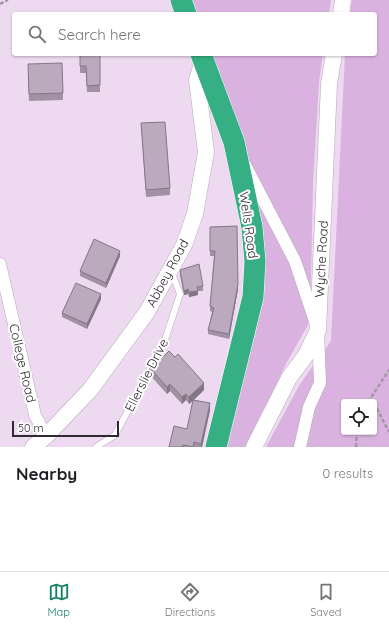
<!DOCTYPE html>
<html lang="en">
<head>
<meta charset="utf-8">
<style>
	body { margin:0; font-family:Quicksand,sans-serif; background:#f2f2f2; color:#202124 }
	.controls { position:absolute; right:12px; bottom:12px; display:grid; overflow:hidden; border-radius:4px; box-shadow:0 1px 3px #0004 }
	.controls button { width:36px; height:36px; display:grid; place-items:center; padding:0; border:0; border-bottom:1px solid #e0e0e0; background:#fff; color:#202124; font:20px sans-serif }
	.scale { position:absolute; left:12px; bottom:10px; width:107px; box-sizing:border-box; padding-left:4px; border:2px solid #2f2830; border-top:0; font-size:11px; line-height:14px; white-space:nowrap; color:#2f2830; -webkit-text-stroke:3px #fff; paint-order:stroke }
	.list { margin:0; padding:0; list-style:none }
	h2 { display:flex; justify-content:space-between; align-items:center; height:52px; margin:0; padding:0 16px; font-size:17px }
	h2 small { font-size:13px; font-weight:400; color:#757577 }
	.icon { flex:none; width:22px; height:22px; fill:none; stroke:currentColor; stroke-width:2; stroke-linecap:round; stroke-linejoin:round }
	.map { position:relative; flex:none; width:389px; height:447px; overflow:hidden }
	.search { position:absolute; background:#fff; box-shadow:0 1px 3px #0004; left:12px; right:12px; top:12px; height:44px; display:flex; align-items:center; gap:10px; box-sizing:border-box; padding:0 14px; border-radius:4px; color:#757577; font-size:15px }
	.sheet { height:124px; background:#fff }
	nav { display:flex; justify-content:space-around; align-items:center; box-sizing:border-box; height:56px; border-top:1px solid #e0e0e0; background:#fff; font-size:11px; color:#757577 }
	nav a { display:grid; justify-items:center; gap:2px }
	nav .on { color:#10815e }
	.map>svg:first-child { display:block }
	.green { fill:#dab2e0; fill-rule:evenodd }
	.lines { fill:none; stroke-linecap:round; stroke-linejoin:round }
	.lane-casing { stroke:#b9a7bc; stroke-width:7 }
	.street-casing { stroke:#b9a7bc; stroke-width:13 }
	.secondary-casing { stroke:#b9a7bc; stroke-width:17 }
	.highway-casing { stroke:#fff; stroke-width:22 }
	.path { stroke:#a496a6; stroke-width:2.5; stroke-dasharray:4 2; stroke-linecap:butt }
	.lane { stroke:#fff; stroke-width:6 }
	.street { stroke:#fff; stroke-width:12 }
	.secondary { stroke:#fff; stroke-width:16 }
	.highway { stroke:#36af84; stroke-width:21 }
	.wall { fill:#a191a3 }
	.shaded-wall { fill:#837685 }
	.building { fill:#bba9be; stroke:#837685 }
	.labels { text-anchor:middle; stroke-width:4; stroke-linejoin:round; paint-order:stroke }
	.street-label { font-size:13px; fill:#2f2830; stroke:#fff }
</style>
</head>
<body>
<div class="map">
<svg width="389" height="447" viewBox="0 0 389 447">
	<rect width="100%" height="100%" fill="#eddaf0"/>
	<!-- green -->
	<g class="green">
		<path d="M192 0H331L329 14H197Z"/>
		<path d="M352 0H389V447H266L300 384 331 341 345 54H375V14H350ZM344 402H374V432H344Z"/>
		<path d="M210 54H323L319 82 313 183 311 278 308 325 287 362 246 447H221L257 311Z"/>
	</g>
	<g class="lines">
		<!-- lane casing -->
		<g class="lane-casing">
			<path id="lane" d="M96 447 115 435 164 343 180 294 172 273"/>
		</g>
		<!-- street casing -->
		<g class="street-casing">
			<g id="street">
				<path d="M245 165 295 261 318 330 320 383 309 407 300 447"/>
				<path d="M0 264 35 415 46 436"/>
			</g>
		</g>
		<!-- secondary casing -->
		<g class="secondary-casing">
			<g id="secondary">
				<path d="M341 14 343 0"/>
				<path d="M33 447 46 436 90 390 147 312 184 245 195 214 206 152 197 80 203 61"/>
				<path d="M254 447 289 378 306 355 318 330 329 84 334 54"/>
			</g>
		</g>
		<!-- highway casing -->
		<g class="highway-casing">
			<g id="highway">
				<path d="M181 0 186 14"/>
				<path d="M201 54 234 142 252 227 255 261 253 297 216 447"/>
			</g>
		</g>
		<!-- path -->
		<g class="path">
			<path d="M0 4 8 0"/>
			<path d="M368 402 389 370"/>
			<path d="M374 403 389 432"/>
			<path d="M356 447 357 432"/>
		</g>
		<!-- lane -->
		<use href="#lane" class="lane"/>
		<!-- street -->
		<use href="#street" class="street"/>
		<!-- secondary -->
		<use href="#secondary" class="secondary"/>
		<!-- highway -->
		<use href="#highway" class="highway"/>
	</g>
	<!-- wall -->
	<g class="wall">
		<path d="M80 54H100V92H87L86 73H80Z"/>
		<path d="M28 71 63 93V100L29 101Z"/>
		<path d="M141 123 170 188V195L146 197Z"/>
		<path d="M210 227 238 289 229 339 208 334V330L212 312 210 311V306L214 256H210Z"/>
		<path d="M120 256 106 288 80 276V271Z"/>
		<path d="M180 270 203 286V291H198V295L189 297 188 294 184 295 180 275Z"/>
		<path d="M101 299 87 329 62 317V313Z"/>
		<path d="M162 358 204 390 194 400 210 410 202 447H169L187 429 193 401 189 404 186 400 182 404 170 391 167 394 149 374V367Z"/>
	</g>
	<!-- shaded-wall -->
	<g class="shaded-wall">
		<path d="M120 251V256L106 288V283Z"/>
		<path d="M238 284V289L229 339V334Z"/>
		<path d="M188 289V294L184 295V291Z"/>
		<path d="M198 291V295L189 297V292Z"/>
		<path d="M101 294V299L87 329V324Z"/>
		<path d="M204 383V390L189 404V397Z"/>
		<path d="M170 384V391L167 394V387Z"/>
		<path d="M186 394V400L182 404V397Z"/>
		<path d="M210 403V410L202 447H201V444Z"/>
	</g>
	<!-- building -->
	<g class="building">
		<path d="M13 24H14V37Z"/>
		<path d="M80 54H100V85L87 86 86 66H80Z"/>
		<path d="M62 63 63 93 29 94 28 64Z"/>
		<path d="M165 122 170 188 146 190 141 123Z"/>
		<path d="M237 226 238 284 229 334 208 330 214 308 210 306 215 251H210V227Z"/>
		<path d="M94 239 120 251 106 283 80 271Z"/>
		<path d="M199 264 203 286 197 287 198 291 189 292 188 289 184 291 180 270Z"/>
		<path d="M76 283 101 294 87 324 62 313Z"/>
		<path d="M169 351 175 357 178 354 204 383 189 397 186 394 182 397 170 384 167 387 149 367 161 356 162 358Z"/>
		<path d="M193 400 210 403 201 444 194 442 193 447 183 445V447H169L174 426 187 429Z"/>
	</g>
	<g class="labels">
		<!-- street labels -->
		<g class="street-label">
			<text transform="translate(249 225) rotate(82)" y="5">Wells Road</text>
			<text transform="translate(321 259) rotate(-87)" y="5">Wyche Road</text>
			<text transform="translate(167 273) rotate(-62)" y="5">Abbey Road</text>
			<text transform="translate(23 363) rotate(77)" y="5">College Road</text>
			<text transform="translate(146 375) rotate(-63)" y="5">Ellerslie Drive</text>
		</g>
	</g>
</svg>
<div class="controls">
<button><svg class="icon" aria-label="locate" viewBox="0 0 24 24"><circle cx="12" cy="12" r="6"/><path d="M12 2v4M12 18v4M2 12h4M18 12h4"/></svg></button>
</div>
<div class="scale">50 m</div>
<div class="search"><svg class="icon" aria-label="search" viewBox="0 0 24 24"><circle cx="10" cy="10" r="6"/><path d="M15 15l6 6"/></svg>Search here</div>
</div>
<section class="sheet">
<h2>Nearby<small>0 results</small></h2>
<ul class="list">
</ul>
</section>
<nav>
<a class="on"><svg class="icon" aria-label="map" viewBox="0 0 24 24"><path d="M3 6l6-2 6 2 6-2v14l-6 2-6-2-6 2zM9 4v14M15 6v14"/></svg>Map</a>
<a><svg class="icon" aria-label="directions" viewBox="0 0 24 24"><path d="M12 3l9 9-9 9-9-9zM9 14v-3h6M13 9l2 2-2 2"/></svg>Directions</a>
<a><svg class="icon" aria-label="saved" viewBox="0 0 24 24"><path d="M7 4h10v16l-5-4-5 4z"/></svg>Saved</a>
</nav>
</body>
</html>
